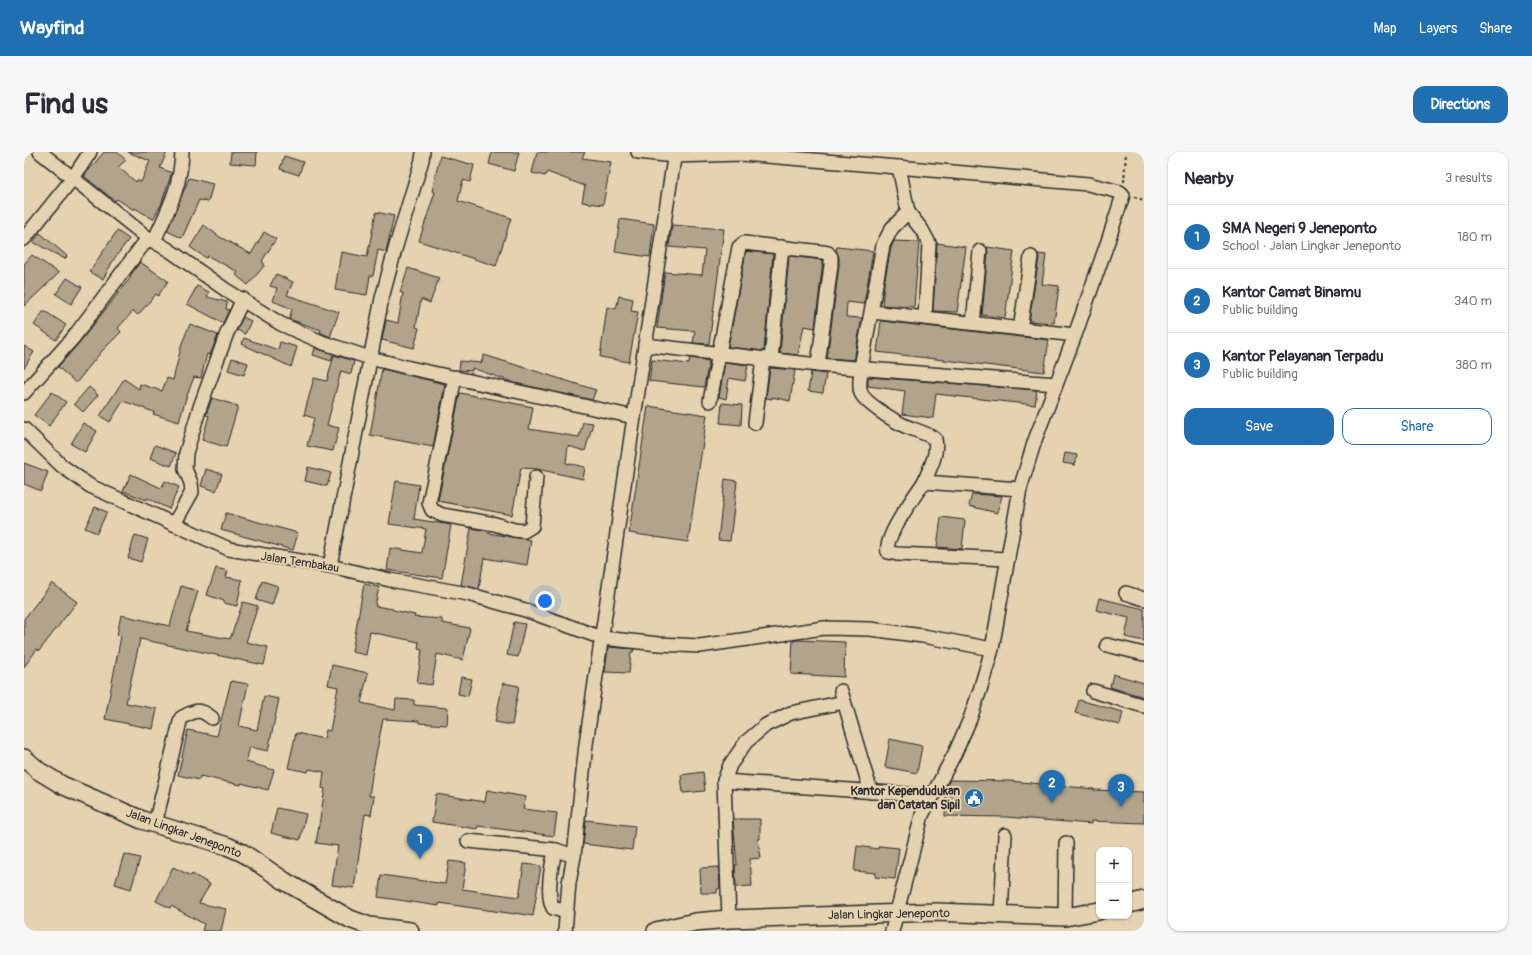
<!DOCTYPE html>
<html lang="en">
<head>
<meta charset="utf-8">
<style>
	body { margin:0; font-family:Pangolin,sans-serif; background:#f7f7f7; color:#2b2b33 }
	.controls { position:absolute; right:12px; bottom:12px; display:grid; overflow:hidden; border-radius:8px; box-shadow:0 1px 3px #0004 }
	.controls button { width:36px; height:36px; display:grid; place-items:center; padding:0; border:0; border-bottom:1px solid #e1e1e2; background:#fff; color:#2b2b33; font:20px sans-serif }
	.you { position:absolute; left:521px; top:449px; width:14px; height:14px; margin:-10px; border:3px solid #fff; border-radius:50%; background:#1a73e8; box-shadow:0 0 0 6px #1a73e833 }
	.badge { display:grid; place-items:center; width:26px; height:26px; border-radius:50%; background:#1f6fb2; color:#fff; font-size:13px; font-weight:700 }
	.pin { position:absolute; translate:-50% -33px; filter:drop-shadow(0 1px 2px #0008) }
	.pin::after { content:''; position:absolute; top:21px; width:14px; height:12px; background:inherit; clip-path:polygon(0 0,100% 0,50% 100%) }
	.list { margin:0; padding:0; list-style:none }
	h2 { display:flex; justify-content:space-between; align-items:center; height:52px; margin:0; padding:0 16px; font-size:17px }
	h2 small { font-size:13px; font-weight:400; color:#7c7c81 }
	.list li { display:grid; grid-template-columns:26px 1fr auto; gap:12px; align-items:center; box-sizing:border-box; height:64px; padding:0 16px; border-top:1px solid #e1e1e2 }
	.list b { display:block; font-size:15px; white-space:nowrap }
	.list p { margin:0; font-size:13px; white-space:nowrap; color:#7c7c81 }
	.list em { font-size:13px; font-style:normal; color:#7c7c81 }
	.actions { display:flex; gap:8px; padding:12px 16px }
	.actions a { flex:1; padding:9px 0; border:1px solid #1f6fb2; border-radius:12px; text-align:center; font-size:14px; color:#1f6fb2 }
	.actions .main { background:#1f6fb2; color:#fff }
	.map { position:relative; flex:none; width:1120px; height:779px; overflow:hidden; border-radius:12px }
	header { display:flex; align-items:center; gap:24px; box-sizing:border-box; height:56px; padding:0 20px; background:#1f6fb2; color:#fff }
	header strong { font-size:19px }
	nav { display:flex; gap:22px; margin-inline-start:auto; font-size:14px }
	.intro { display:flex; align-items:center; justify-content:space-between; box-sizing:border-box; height:96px; padding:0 24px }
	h1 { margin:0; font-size:28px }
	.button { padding:10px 18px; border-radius:12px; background:#1f6fb2; color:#fff; font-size:14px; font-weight:700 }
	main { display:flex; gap:24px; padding:0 24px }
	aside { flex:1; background:#fff; border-radius:12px; box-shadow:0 1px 3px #0004 }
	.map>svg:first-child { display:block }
	.building { fill:#b1a48b; stroke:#2b2b2b }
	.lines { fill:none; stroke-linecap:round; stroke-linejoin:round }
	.minor-casing { stroke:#2b2b2b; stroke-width:16 }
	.major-casing { stroke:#2b2b2b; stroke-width:20 }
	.path { stroke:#2b2b2b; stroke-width:2; stroke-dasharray:3 3; stroke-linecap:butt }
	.minor { stroke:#e5d2b0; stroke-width:13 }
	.major { stroke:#e5d2b0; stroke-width:17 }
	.labels { text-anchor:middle; stroke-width:4; stroke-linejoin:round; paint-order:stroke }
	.street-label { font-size:12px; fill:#2b2b2b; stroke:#e5d2b0 }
	.poi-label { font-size:12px; font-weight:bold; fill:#2b2b2b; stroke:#e5d2b0; text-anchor:end }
</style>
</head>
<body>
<header>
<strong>Wayfind</strong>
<nav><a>Map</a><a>Layers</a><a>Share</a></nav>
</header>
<div class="intro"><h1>Find us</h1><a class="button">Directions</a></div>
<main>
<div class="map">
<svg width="1120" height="779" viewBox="0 0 1120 779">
	<rect width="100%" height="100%" fill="#e5d2b0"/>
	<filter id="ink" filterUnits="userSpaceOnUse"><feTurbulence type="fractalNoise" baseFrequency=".025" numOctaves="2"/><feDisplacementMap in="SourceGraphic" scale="8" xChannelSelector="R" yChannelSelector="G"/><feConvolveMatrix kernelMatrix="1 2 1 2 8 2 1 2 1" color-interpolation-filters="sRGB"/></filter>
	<g filter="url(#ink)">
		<!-- building -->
		<g class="building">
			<path d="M80 0H93L102 8 94 15 112 30 113 28 117 30 126 9 104 0H143L136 16 148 21 147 23 137 53 129 67 111 56 110 58 93 47 91 49 60 24Z"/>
			<path d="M207 0H233L232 13 206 11Z"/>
			<path d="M468 0H495L490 19 465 12Z"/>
			<path d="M513 0H561L558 6 587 10 579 53 558 50 561 34 523 20 521 24 508 21Z"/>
			<path d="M260 4 279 10 275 23 256 17Z"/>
			<path d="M416 4 450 13 446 30 439 28 434 49 487 66 472 114 395 89 411 40 408 39Z"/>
			<path d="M165 26 189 32 184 50 175 48 158 86 143 79Z"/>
			<path d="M352 60 370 64 362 100 354 98 349 124H346L343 143 311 138 317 100 343 105Z"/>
			<path d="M596 67 630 72 626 105 591 100Z"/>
			<path d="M180 73 196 85 227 102 240 80 252 87 238 109 240 111V114L224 133 212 123 214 120 184 104 182 106 166 95Z"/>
			<path d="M648 73 700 77 685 192 669 191 671 179 633 176 641 120 678 123 681 98 645 95Z"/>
			<path d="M93 79 105 87 90 107 79 127 65 120Z"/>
			<path d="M16 81 43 104 41 107 9 90Z"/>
			<path d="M870 89 895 90 890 155 858 153 860 132 867 96Z"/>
			<path d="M913 91 942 95 933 160 909 159Z"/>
			<path d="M813 95 849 99 840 152 823 150 822 165 838 166 830 208 803 206 815 114V105L812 98Z"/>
			<path d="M963 95 990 99 981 166 958 163 964 100Z"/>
			<path d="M722 99 749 102 740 199 704 195Z"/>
			<path d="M1014 102 1022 103 1018 132 1035 134 1030 171 1005 169 1015 106Z"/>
			<path d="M8 103 35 121 0 154V112Z"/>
			<path d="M765 104 799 108 791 176 780 174 774 203 756 201Z"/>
			<path d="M116 110 144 129 134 144 132 142 114 163 109 159 94 176 97 180 77 200 52 231 34 215 55 191 107 125 106 124Z"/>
			<path d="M384 116 415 126 406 151 397 147 392 175 395 176 390 196 358 188 362 168 374 171 379 141 376 140Z"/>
			<path d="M252 122 269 130 263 143 315 160 306 185 296 180 297 178 265 167 268 157 249 149 253 136 246 134Z"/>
			<path d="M43 126 58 135 47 152 32 142Z"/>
			<path d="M173 134 185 140 183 145 203 150 202 157 205 158 199 171 163 152Z"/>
			<path d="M595 144 609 147 607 159 614 160 605 210 576 205 583 155 592 157Z"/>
			<path d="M19 160H22L42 173 32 188 10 173Z"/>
			<path d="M219 165 227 169 221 182 213 178Z"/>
			<path d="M857 169 1025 188 1020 220 853 200Z"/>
			<path d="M166 172 194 183 186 203 183 202 177 226 170 225 162 246 155 270 129 262 130 260 99 249 86 270 76 264 100 227 115 237 116 232 138 239 143 226 149 228 158 191Z"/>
			<path d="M220 186 254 198 256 190 273 195 267 215 218 192Z"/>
			<path d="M0 194 10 200 0 216Z"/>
			<path d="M291 196 309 202 307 209 289 203Z"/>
			<path d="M310 203 330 209 327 222 317 219 303 273 315 276 309 299 283 294 290 266 280 263 290 226 303 229Z"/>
			<path d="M460 203 572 238 568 248 491 231 448 216V219L435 218 436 209 457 211Z"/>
			<path d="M208 206 224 211 220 223 204 218Z"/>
			<path d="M666 206 685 209 680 235 625 229 628 208 665 212Z"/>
			<path d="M701 210 724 213 721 229 705 226 702 247 695 245Z"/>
			<path d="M746 216 771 218 766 249 748 245V247L742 246Z"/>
			<path d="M358 217 421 232 409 295 346 283Z"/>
			<path d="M787 220 802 222 799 241 784 239Z"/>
			<path d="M844 225 1013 238 1011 253 912 242 909 266 878 262 881 239 844 234Z"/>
			<path d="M65 235 74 243 59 260 50 252Z"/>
			<path d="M28 240 42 250 25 274 10 263Z"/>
			<path d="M436 241 509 255 505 277 555 285 559 270 569 271 561 299 544 294 542 311 561 315 559 327 513 317 497 316 488 363 414 349Z"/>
			<path d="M188 246 214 254 202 295 178 288 185 264 182 263Z"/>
			<path d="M698 251 718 253 717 273 696 271Z"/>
			<path d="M624 254 683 263 664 390 605 381Z"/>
			<path d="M59 271 73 279 61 300 47 292Z"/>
			<path d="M131 293 152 301 147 314 126 306Z"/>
			<path d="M1041 301 1053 303 1051 313 1039 311Z"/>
			<path d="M0 311 24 320 17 339 0 332Z"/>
			<path d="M284 315 307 321 303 334 281 329Z"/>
			<path d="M182 317 198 322 192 339 177 334Z"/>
			<path d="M107 322 137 336 141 329 155 335 145 357 123 346 122 348 99 339Z"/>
			<path d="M701 327 713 329 706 389 694 388Z"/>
			<path d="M372 329 395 333 390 367 427 373 418 426 363 418 366 396 398 401 402 377 365 372Z"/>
			<path d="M948 342 978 344 973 361 945 354Z"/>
			<path d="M71 355 83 360 73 381 61 376Z"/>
			<path d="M202 361 274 381 269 398 197 378Z"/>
			<path d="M917 365 941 368 938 397 913 395Z"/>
			<path d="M447 376 464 379V381L507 388 503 413 460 406 455 437 437 433Z"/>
			<path d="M111 383 124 387 117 410 104 406Z"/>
			<path d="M192 416 204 419 202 425 218 428 213 454 200 451V449L183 443Z"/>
			<path d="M238 429 254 434 248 453 232 448Z"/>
			<path d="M28 431 53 450 15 499 13 497 0 515V467Z"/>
			<path d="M340 432 355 435 351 454 369 457V458L391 463 390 465 418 467V471L446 476 439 508 413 502 408 533 393 531 398 498 394 497 395 490 346 480 342 503 328 500Z"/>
			<path d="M157 434 174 439 162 479 206 487 219 450 234 454 222 490 244 495 240 513 116 487 102 551 133 557 129 577 81 567 97 484 93 483 97 463 146 474Z"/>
			<path d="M1075 446 1120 457V489L1101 485 1105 466 1072 458Z"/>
			<path d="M490 470 501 472 494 505 483 503Z"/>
			<path d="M774 488 821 490 820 525 767 522 769 489Z"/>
			<path d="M584 495 610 497 609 500H607L605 521 581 520Z"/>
			<path d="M308 513 344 521 337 551 371 558 372 547 390 548V553L424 556 423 573 395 571V569L359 567 348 623 345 644H350L347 663 341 662 330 736 308 733 314 694 292 691 301 637 298 636 300 620 285 617 284 620 264 616 272 581 300 587 302 578 306 579 314 535 304 533Z"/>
			<path d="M1089 522 1120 531V545L1086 535Z"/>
			<path d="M437 525 448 527 444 544 434 542Z"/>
			<path d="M207 529 224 532 215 574 233 578 240 544 255 547 244 599 226 595 222 610 250 618 244 638 217 631V633L176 624 175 628 154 623 164 578 193 584Z"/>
			<path d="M479 531 495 534 488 573 471 570Z"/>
			<path d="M1055 548 1099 560 1096 573 1051 561Z"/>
			<path d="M866 587 898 594 893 621 861 615Z"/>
			<path d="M679 620 681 639 659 641 657 623Z"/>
			<path d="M926 628 986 629 1070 637V638L1120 640V671L1067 669V672L982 665 921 664 922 635Z"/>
			<path d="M463 638 502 645 499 657 533 661 530 684 454 674 453 677 408 670 412 642 461 650Z"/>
			<path d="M253 656 282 662 276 688 247 681Z"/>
			<path d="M709 667H736V687H734L737 706 726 707 728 734 712 735 711 713H713Z"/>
			<path d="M562 668 611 674 608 698 559 692Z"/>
			<path d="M833 694 854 697 855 694 875 696 871 727 851 725 852 721 830 719Z"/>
			<path d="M100 702 116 706 107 737 91 732Z"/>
			<path d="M425 709 442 711 438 737 495 745 500 712 517 714 509 764 491 761V762L415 751V754L354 745 357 723 421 732Z"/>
			<path d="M149 715 167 724 168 722 186 732 175 751 202 757 197 779H178L180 772 147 754 146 756 132 749Z"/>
			<path d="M695 715 696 736 693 737V741H677L676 716Z"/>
		</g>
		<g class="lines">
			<!-- minor casing -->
			<g class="minor-casing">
				<g id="minor">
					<path d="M16 0 124 86 145 98 202 138 257 172 300 191 346 206 386 216 610 265"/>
					<path d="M614 0 650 4 717 2 885 16 1064 32 1096 40 1099 43 1084 89 1051 183 1011 288 996 337 968 497 956 538 946 567 931 601 898 663 868 779"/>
					<path d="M875 15 884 60 898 78 905 91 901 166"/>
					<path d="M884 60 868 76 859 93 837 216C837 224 834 233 837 241 841 251 869 268 879 273 889 278 901 280 911 287 914 303 906 316 900 330L996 337"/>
					<path d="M0 87 49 26 66 0"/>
					<path d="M130 89C144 58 157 35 158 0"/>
					<path d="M848 160 1051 183"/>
					<path d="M949 171 956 99"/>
					<path d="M996 177 1007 105"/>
					<path d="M621 193 794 213 1032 232"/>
					<path d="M747 207 758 95"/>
					<path d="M431 225 416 300 406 346 405 351 408 358 418 363 471 372 490 378 500 379 508 374 512 325"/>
					<path d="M0 241 49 186 124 86"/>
					<path d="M686 249 715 95 720 91 798 100 804 101 807 105V113L794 213"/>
					<path d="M731 271 739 207"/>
					<path d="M0 277 38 314 66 334 205 397 306 414 366 428 444 442 501 458 578 486 635 492 676 494 800 476 846 477 899 484 968 497"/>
					<path d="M900 330C892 342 859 387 864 400L873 402 984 407"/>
					<path d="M150 372 168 340 167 331 161 317 162 301 176 255 203 181 219 147"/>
					<path d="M306 414 358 146 372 94 398 8 399 0"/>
					<path d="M1102 441 1120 447"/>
					<path d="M1083 493 1120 502"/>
					<path d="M817 539 847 640"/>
					<path d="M1069 539 1120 554"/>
					<path d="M700 629 909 644"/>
					<path d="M131 672 157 566C170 559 175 555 188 566"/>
					<path d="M444 689 532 698"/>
					<path d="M542 760 529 756C522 743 527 712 532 698L550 704"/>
					<path d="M977 763 981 683"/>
					<path d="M1041 765 1042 691"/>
					<path d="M705 767 700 629 706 613 722 590 742 573 767 561 820 550"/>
					<path d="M541 779 545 731 550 704 562 592 610 265 651 0"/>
				</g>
			</g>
			<!-- major casing -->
			<g class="major-casing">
				<g id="major">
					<path d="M0 606 15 619 38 633 118 668 203 694 219 701 262 730 326 767 345 774 386 779"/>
					<path d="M1105 752 1120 748"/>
					<path d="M632 779 671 770 705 767 912 760 1041 765 1075 759"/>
				</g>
			</g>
			<!-- path -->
			<g class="path">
				<path d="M1100 30 1102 0"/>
				<path d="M1110 45 1120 48"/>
			</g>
			<!-- minor -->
			<use href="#minor" class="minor"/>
			<!-- major -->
			<use href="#major" class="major"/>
		</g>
	</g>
	<!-- icons -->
	<defs>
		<g id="civic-disc" transform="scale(1)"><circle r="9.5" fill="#1f6fb2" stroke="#e5d2b0"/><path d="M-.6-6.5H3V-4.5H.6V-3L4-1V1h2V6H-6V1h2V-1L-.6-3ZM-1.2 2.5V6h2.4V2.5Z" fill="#fff"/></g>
	</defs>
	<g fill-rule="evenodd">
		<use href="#civic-disc" x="950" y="646"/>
	</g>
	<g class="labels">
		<!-- street labels -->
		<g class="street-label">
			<text transform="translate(276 410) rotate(9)" y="4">Jalan Tembakau</text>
			<text transform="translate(160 681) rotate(20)" y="4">Jalan Lingkar Jeneponto</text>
			<text transform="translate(865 762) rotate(-1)" y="4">Jalan Lingkar Jeneponto</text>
		</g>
		<!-- poi labels -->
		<g class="poi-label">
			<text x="936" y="643">Kantor Kependudukan<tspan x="936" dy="14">dan Catatan Sipil</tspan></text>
		</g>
	</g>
</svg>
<div class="controls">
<button>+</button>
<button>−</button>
</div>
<div class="you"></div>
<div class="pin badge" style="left:396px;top:707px">1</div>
<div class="pin badge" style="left:1028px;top:651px">2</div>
<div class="pin badge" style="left:1097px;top:655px">3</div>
</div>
<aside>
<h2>Nearby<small>3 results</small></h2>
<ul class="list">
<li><span class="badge">1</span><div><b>SMA Negeri 9 Jeneponto</b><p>School · Jalan Lingkar Jeneponto</p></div><em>180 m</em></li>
<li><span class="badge">2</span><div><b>Kantor Camat Binamu</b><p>Public building</p></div><em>340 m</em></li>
<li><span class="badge">3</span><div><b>Kantor Pelayanan Terpadu</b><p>Public building</p></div><em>380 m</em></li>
</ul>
<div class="actions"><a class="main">Save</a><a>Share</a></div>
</aside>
</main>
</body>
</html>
